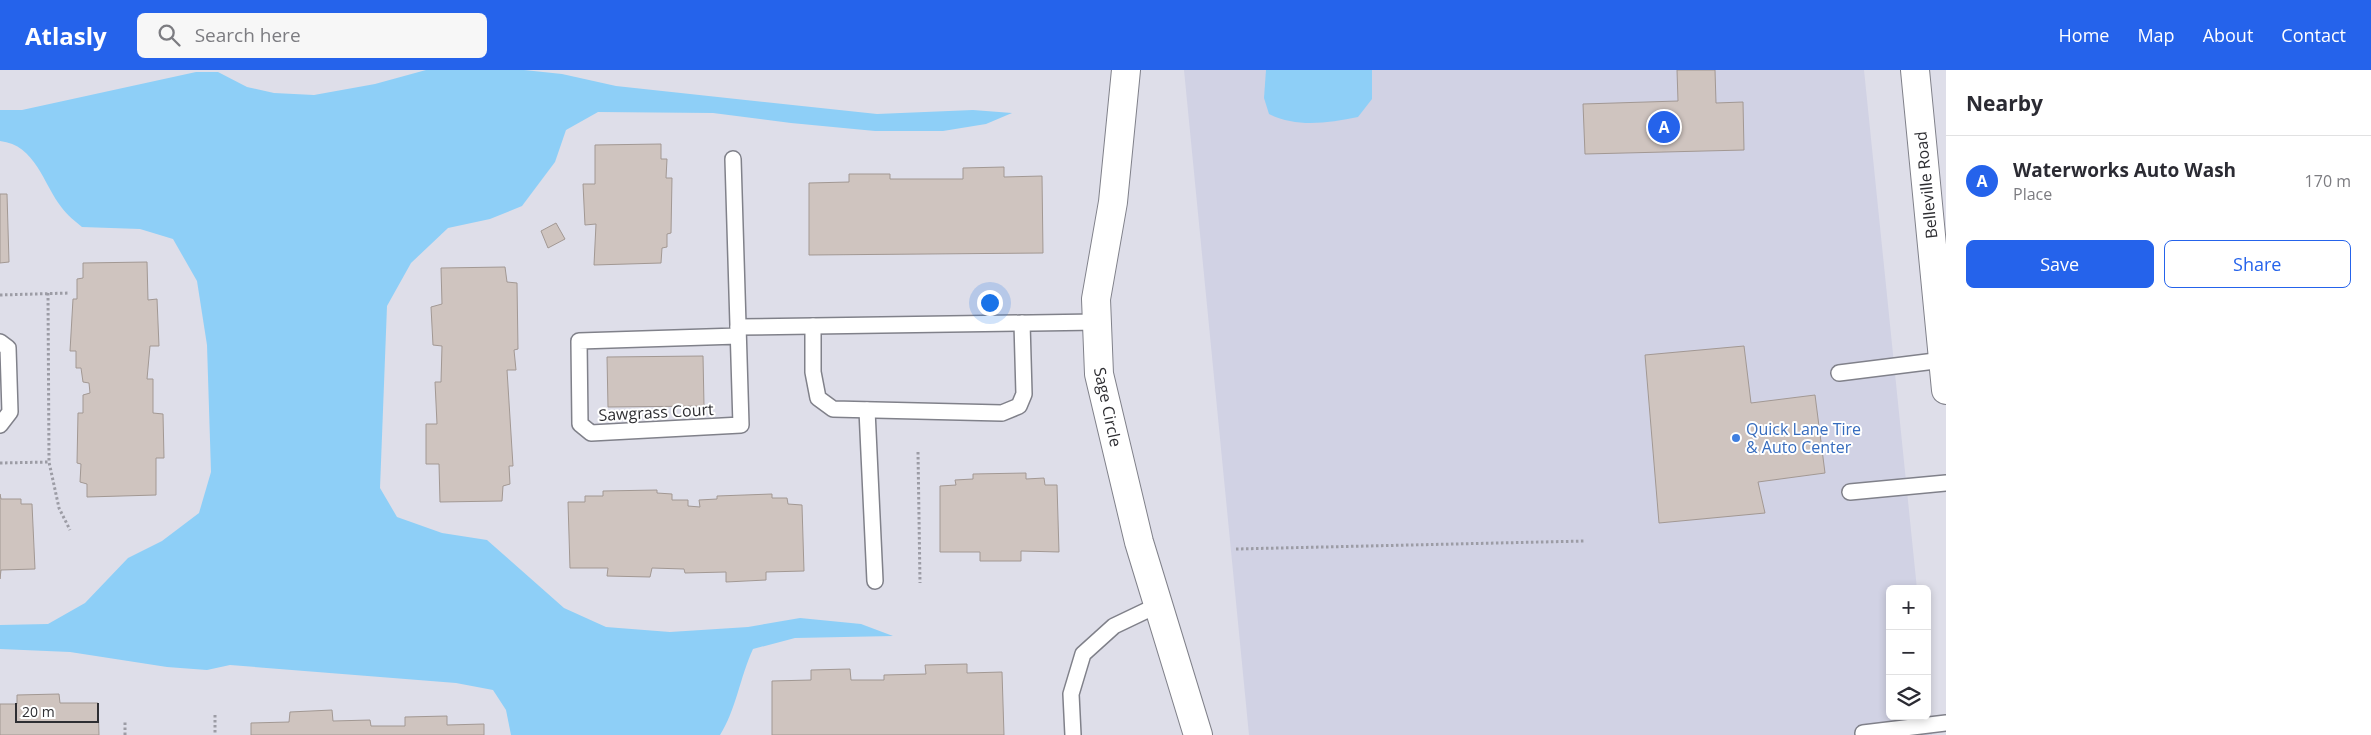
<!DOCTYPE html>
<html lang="en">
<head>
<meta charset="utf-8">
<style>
	body { margin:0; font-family:"Open Sans",sans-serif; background:#f7f7f7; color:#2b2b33 }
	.controls { position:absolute; right:15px; bottom:15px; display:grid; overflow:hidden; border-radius:8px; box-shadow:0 2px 8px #0003 }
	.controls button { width:45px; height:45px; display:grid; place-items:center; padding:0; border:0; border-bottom:1px solid #e1e1e2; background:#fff; color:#2b2b33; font:25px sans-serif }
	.scale { position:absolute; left:15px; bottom:12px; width:84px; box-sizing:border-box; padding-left:5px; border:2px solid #2e2e32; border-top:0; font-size:14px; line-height:18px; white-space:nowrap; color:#2e2e32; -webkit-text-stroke:4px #fff; paint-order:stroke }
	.you { position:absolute; left:989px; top:232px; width:18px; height:18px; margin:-12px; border:4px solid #fff; border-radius:50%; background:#1a73e8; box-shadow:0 0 0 8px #1a73e833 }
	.badge { display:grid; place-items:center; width:32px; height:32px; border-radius:50%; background:#2563eb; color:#fff; font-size:16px; font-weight:700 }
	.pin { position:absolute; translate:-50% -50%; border:2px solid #fff; box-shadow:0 1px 5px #0006 }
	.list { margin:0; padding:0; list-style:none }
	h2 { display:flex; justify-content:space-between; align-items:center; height:65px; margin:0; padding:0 20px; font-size:21px }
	h2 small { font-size:16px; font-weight:400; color:#7c7c81 }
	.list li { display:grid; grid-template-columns:32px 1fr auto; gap:15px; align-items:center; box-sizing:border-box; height:90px; padding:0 20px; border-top:1px solid #e1e1e2 }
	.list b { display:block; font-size:19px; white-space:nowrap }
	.list p { margin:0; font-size:16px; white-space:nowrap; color:#7c7c81 }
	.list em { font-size:16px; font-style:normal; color:#7c7c81 }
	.actions { display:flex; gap:10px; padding:15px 20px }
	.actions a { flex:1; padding:11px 0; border:1px solid #2563eb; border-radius:8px; text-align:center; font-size:18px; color:#2563eb }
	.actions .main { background:#2563eb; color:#fff }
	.icon { flex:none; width:28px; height:28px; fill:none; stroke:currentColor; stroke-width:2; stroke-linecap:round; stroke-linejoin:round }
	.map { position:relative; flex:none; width:1946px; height:665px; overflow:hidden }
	header { display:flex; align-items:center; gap:30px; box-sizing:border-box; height:70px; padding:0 25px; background:#2563eb; color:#fff }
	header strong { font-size:24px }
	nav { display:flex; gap:28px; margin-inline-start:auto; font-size:18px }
	.search { width:350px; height:45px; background:#f7f7f7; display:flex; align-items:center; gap:12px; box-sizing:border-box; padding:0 18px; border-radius:8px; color:#7c7c81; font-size:19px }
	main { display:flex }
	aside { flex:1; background:#fff }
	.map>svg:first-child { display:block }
	.built { fill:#d1d2e4 }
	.water { fill:#8ecff7 }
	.building { fill:#cfc4bf; stroke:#a29893 }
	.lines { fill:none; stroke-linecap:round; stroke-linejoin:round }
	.lane-casing { stroke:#80818a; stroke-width:18 }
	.street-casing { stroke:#80818a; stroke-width:30 }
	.secondary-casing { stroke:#80818a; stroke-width:30 }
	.path { stroke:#9c9ca5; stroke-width:3; stroke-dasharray:2.5 2.5; stroke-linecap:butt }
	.lane { stroke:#fff; stroke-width:15 }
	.street { stroke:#fff; stroke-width:28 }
	.secondary { stroke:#fff; stroke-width:28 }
	.shop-dot { fill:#3f7fe0; stroke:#fff; stroke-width:2 }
	.labels { text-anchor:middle; stroke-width:4; stroke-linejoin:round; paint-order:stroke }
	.street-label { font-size:16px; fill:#2e2e32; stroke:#fff }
	.shop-label { font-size:16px; fill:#366cbe; stroke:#fff; text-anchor:start }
</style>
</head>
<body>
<header>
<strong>Atlasly</strong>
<div class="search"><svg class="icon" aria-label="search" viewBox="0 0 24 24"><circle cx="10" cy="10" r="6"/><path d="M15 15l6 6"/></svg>Search here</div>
<nav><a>Home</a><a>Map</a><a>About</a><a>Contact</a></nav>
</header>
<main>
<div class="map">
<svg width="1946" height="665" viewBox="0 0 1946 665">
	<rect width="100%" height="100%" fill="#dedee9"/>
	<!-- built -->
	<path class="built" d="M1184 0H1864L1917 519H1890V646H1927V620L1932 665H1249Z"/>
	<!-- water -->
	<g class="water">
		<path d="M426 0H524L562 4 616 16 877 44 973 40 1012 43 986 54 943 61H875L791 53 713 43 598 42 566 60 555 92 522 136 490 149 448 158 411 193 387 236 380 418 397 447 442 463 487 470 564 538 606 557 670 562 748 557 800 548 861 554 893 566 795 568 753 579C740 607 736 640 720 665H511L506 640 493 620 456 613 230 595 207 600 167 597 70 582 0 579V555L48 554 85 533 128 488 162 471 199 443 211 402 207 275 197 211 173 169 140 159 82 157C75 151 67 145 62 138 43 114 36 75 0 71V40H22L196 2H218L247 17 274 23 314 25 375 14Z"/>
		<path d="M1266 0H1372V29L1358 47C1328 53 1297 58 1269 44L1264 28Z"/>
	</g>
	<!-- building -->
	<g class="building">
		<path d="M1677 0H1715L1716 33 1743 32 1744 80 1585 84 1583 34 1678 31Z"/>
		<path d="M661 74V89H667L666 108H672L671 163 667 164V177L662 178 661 193 594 195 596 154 585 155 583 114H595V75Z"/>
		<path d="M1004 97V107L1042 106 1043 183 809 185V113L849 112V104H890V109H963V98Z"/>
		<path d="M0 124H7L9 192 0 193Z"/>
		<path d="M556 153 565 169 548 178 541 161Z"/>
		<path d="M147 192 148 230 157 229 159 276H150L147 309H153V343L163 344 164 388H156V425L87 427V414L80 412 81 394 77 393 78 343H83V325L90 323 89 313 83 312 81 298H76V281H70L73 229H77V209L83 208V193Z"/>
		<path d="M505 197 507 212 517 213 518 279 514 280 516 300H507L513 396H509L510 414 503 416 502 431 440 432 439 394H426V354H437L435 312H441L442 276 433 275 431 237 442 234 441 198Z"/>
		<path d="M1744 276 1751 333 1815 325 1825 403 1758 412 1765 443 1659 453 1645 285Z"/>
		<path d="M703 286 704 336 608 337 607 287Z"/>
		<path d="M1026 403V409L1044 408 1045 415H1057L1059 482 1021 481V491H980V482H940V416L956 415 955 410 973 409V404Z"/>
		<path d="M657 420V423L672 424V430H688V436L700 437 699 430 717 429V426L772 424V428H787L788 434 802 435 804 501 766 502V510L726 512V502L685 503 684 499 652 498 650 507 607 506 608 498H570L568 432H585V426H603V421Z"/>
		<path d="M0 424 1 429H21V434H32L35 499 1 500 0 509Z"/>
		<path d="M967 594V603L1002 602 1004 665H772V611L811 610V600L850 599 851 610H884V605L926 604 925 595Z"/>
		<path d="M59 624 60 633H98L99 665H0V634H17V625Z"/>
		<path d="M332 640 333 651 370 650 371 656H405V647L447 646V655L484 654V665H251V653L289 652 290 642Z"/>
	</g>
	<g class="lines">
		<!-- lane casing -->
		<g class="lane-casing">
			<g id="lane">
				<path d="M733 89 741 355 591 363 580 354 579 271 738 266"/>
				<path d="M813 256V302L818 328 833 339 1002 343 1019 336 1024 324 1022 253"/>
				<path d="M738 257 1097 252"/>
				<path d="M0 272 8 278 10 342 0 355"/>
				<path d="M1839 303 1943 290"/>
				<path d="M867 340 875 511"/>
				<path d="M1850 422 1946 413"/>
				<path d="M1863 663 1946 653"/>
				<path d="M1073 665 1071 624 1083 584 1114 556 1158 535"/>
			</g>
		</g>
		<!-- street casing -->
		<g class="street-casing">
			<path id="street" d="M1126 0 1113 132 1096 229 1099 304 1139 472 1198 665"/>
		</g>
		<!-- secondary casing -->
		<g class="secondary-casing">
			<path id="secondary" d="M1915 0 1946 320"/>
		</g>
		<!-- path -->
		<g class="path">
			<path d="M48 223 49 392 59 438 70 460"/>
			<path d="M0 225 70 223"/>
			<path d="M918 382 920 513"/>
			<path d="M0 393 49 392"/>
			<path d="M1236 479 1585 471"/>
			<path d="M215 645V665"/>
			<path d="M125 665V650"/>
		</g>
		<!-- lane -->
		<use href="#lane" class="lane"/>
		<!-- street -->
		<use href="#street" class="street"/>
		<!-- secondary -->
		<use href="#secondary" class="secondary"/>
	</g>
	<!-- markers -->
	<circle class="shop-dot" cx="1736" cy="368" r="5"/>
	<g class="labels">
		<!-- street labels -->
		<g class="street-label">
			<text transform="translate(1926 115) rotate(-96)" y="6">Belleville Road</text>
			<text transform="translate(1108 337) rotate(78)" y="6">Sage Circle</text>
			<text transform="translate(656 342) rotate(-3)" y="6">Sawgrass Court</text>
		</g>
		<!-- shop labels -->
		<g class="shop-label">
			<text x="1746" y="365">Quick Lane Tire<tspan x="1746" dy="18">&amp; Auto Center</tspan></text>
		</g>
	</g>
</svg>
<div class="controls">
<button>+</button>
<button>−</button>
<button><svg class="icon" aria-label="layers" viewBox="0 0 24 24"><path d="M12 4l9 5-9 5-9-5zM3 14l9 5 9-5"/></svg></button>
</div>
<div class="scale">20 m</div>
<div class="you"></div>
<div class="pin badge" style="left:1664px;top:57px">A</div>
</div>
<aside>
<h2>Nearby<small></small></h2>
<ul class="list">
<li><span class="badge">A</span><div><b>Waterworks Auto Wash</b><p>Place</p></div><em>170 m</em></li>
</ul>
<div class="actions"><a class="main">Save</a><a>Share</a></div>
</aside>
</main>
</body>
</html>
